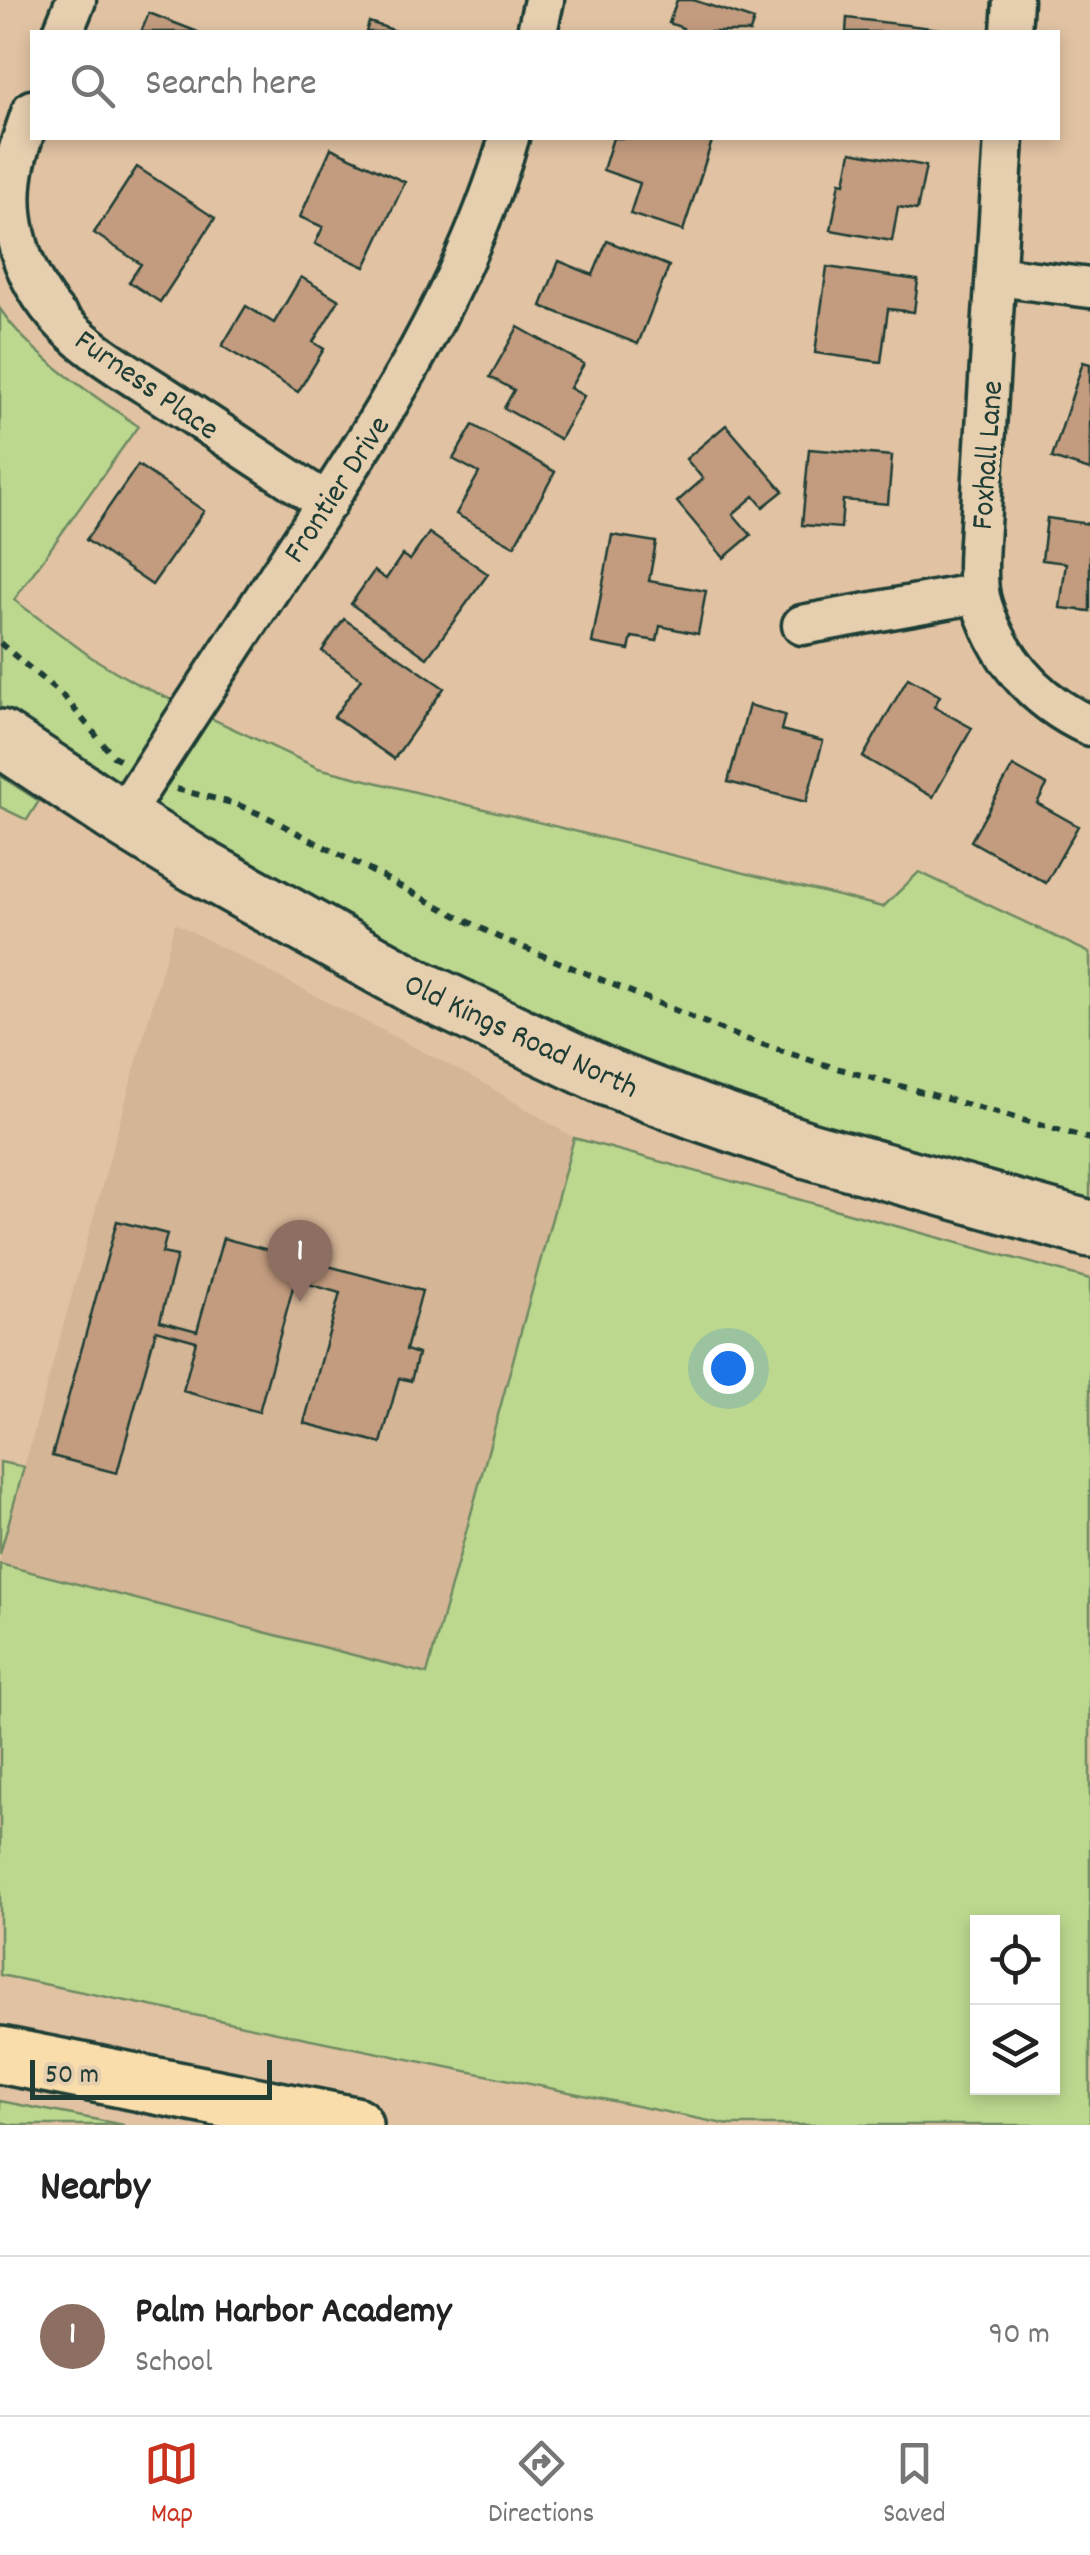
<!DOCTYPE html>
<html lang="en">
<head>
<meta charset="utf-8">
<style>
	body { margin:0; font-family:Dekko,sans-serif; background:#f2f2f2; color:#222 }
	.controls { position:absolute; right:30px; bottom:30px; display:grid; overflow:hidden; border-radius:0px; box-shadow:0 5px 15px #0003 }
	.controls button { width:90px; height:90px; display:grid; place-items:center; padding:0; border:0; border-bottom:2px solid #e0e0e0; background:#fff; color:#222; font:50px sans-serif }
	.scale { position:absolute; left:30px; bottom:25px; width:242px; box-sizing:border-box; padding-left:10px; border:5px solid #1f3d34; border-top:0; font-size:28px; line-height:35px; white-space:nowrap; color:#1f3d34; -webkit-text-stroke:8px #e6cfaf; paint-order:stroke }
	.you { position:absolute; left:728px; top:1368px; width:35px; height:35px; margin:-25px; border:8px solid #fff; border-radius:50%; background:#1a73e8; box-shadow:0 0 0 15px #1a73e833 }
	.badge { display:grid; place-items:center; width:65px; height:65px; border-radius:50%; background:#c8321e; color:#fff; font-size:32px; font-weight:700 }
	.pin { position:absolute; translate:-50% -82px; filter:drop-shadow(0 2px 5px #0008) }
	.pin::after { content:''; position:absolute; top:52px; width:35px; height:30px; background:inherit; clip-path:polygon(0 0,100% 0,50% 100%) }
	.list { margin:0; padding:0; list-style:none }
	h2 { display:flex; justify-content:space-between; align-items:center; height:130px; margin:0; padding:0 40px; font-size:42px }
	h2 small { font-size:32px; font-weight:400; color:#767676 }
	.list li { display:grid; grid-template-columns:65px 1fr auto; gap:30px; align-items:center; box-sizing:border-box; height:160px; padding:0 40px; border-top:2px solid #e0e0e0 }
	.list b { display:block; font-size:38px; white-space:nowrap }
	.list p { margin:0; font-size:32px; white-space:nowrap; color:#767676 }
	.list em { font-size:32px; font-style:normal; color:#767676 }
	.icon { flex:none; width:55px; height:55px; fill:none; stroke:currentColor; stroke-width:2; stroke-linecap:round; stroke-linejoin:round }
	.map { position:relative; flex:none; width:1090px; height:2125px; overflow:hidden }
	.search { position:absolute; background:#fff; box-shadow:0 5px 15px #0003; left:30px; right:30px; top:30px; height:110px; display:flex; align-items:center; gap:25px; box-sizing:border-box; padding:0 35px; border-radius:0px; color:#767676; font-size:38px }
	.sheet { height:290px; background:#fff }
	nav { display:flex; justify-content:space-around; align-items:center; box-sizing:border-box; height:140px; border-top:2px solid #e0e0e0; background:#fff; font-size:28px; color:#767676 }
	nav a { display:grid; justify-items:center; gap:5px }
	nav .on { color:#c8321e }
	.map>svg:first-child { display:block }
	.built { fill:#d4b596 }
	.green { fill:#bcd88f; stroke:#6e8a62; stroke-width:2.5; fill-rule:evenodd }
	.building { fill:#c39c7f; stroke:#1f3d34; stroke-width:2.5 }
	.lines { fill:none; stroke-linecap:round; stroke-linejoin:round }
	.street-casing { stroke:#1f3d34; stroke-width:45 }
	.secondary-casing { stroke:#1f3d34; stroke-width:62 }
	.highway-casing { stroke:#1f3d34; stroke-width:62 }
	.path { stroke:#1f3d34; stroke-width:6; stroke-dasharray:8 8; stroke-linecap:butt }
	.street { stroke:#e6cfaf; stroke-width:38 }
	.secondary { stroke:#e6cfaf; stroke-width:55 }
	.highway { stroke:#f9deab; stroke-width:55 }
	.labels { text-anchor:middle; stroke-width:9; stroke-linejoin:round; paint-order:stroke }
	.street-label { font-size:32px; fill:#1f3d34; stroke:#e6cfaf }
</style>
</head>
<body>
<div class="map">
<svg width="1090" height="2125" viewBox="0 0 1090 2125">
	<rect width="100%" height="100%" fill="#e1c3a3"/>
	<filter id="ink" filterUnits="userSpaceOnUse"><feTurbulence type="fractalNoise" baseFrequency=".01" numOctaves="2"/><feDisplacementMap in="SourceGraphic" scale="20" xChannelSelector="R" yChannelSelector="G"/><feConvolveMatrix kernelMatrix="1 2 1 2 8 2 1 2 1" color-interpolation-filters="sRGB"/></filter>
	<g filter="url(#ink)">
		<!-- built -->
		<path class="built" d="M175 923 480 1081 574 1138 427 1675 0 1564V1554Z"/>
		<!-- green -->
		<g class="green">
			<path d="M0 309C33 358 90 392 138 426L14 600 91 657 135 683 318 768 883 907 919 872 1090 953V1211L748 1110 445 985 0 713Z"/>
			<path d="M0 776 39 801 27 820 0 807Z"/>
			<path d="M574 1138 1090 1279V2125H729L0 1975V1564L427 1674ZM978 1922H1052V2088H978Z"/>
			<path d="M0 1462 24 1467 0 1554Z"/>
			<path d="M0 2101 124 2125H13L0 2122Z"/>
		</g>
		<!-- building -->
		<g class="building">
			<path d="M677 0H693L754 20 750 32H682L683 28 669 23Z"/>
			<path d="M149 13 198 32H141Z"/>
			<path d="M847 18 941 29V32H846Z"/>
			<path d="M369 22 399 32H366Z"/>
			<path d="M613 138H713L683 231 630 214 640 183 603 170Z"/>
			<path d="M331 148 405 182 365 267 315 244 323 227 300 217Z"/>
			<path d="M851 152 926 166 917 210 898 207 892 241 831 230 840 182 845 183Z"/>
			<path d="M137 167 215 218 160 302 129 282 141 264 94 233Z"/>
			<path d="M607 241 669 266 638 344 541 306 559 261 593 275Z"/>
			<path d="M827 267 918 280 914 312 888 309 881 362 815 353Z"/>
			<path d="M301 277 339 300 313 342 324 349 298 392 222 346 246 306 274 323Z"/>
			<path d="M518 327 584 364 570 388 584 396 560 439 504 408 514 390 490 377Z"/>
			<path d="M1083 362 1090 364V470L1052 458Z"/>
			<path d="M473 425 555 472 514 546 456 514 479 473 453 459Z"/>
			<path d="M726 425 783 491 763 507 754 496 733 514 751 535 724 558 677 502 703 479 686 459Z"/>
			<path d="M809 449 892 456 888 504 843 500 841 528 802 525Z"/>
			<path d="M138 465 204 511 152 585 86 540Z"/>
			<path d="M1047 518 1090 524V611L1060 608 1066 563 1042 560Z"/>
			<path d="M429 533 488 574 427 658 351 604 374 571 386 579 402 555 410 560Z"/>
			<path d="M612 535 656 542 649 581 706 591 698 634 660 626 657 641 632 637 629 650 592 643Z"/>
			<path d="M344 619 444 688 394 759 334 717 361 679 322 651Z"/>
			<path d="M908 678 940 696 934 707 972 728 933 797 863 757Z"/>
			<path d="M749 705 785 715 781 730 823 741 806 802 728 782Z"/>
			<path d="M1013 766 1047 785 1037 803 1078 826 1046 883 971 841Z"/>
			<path d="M117 1221 167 1234 162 1253 177 1256 160 1321 197 1331 223 1238 422 1291 406 1350 418 1354 411 1381 399 1378 381 1443 304 1423 340 1293 295 1280 259 1412 183 1391 196 1341 156 1330 117 1473 52 1456Z"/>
		</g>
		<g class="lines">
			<!-- street casing -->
			<g class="street-casing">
				<g id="street">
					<path d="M63 32 76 0"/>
					<path d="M537 32 544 0"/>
					<path d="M1011 32 1013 0"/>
					<path d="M32 110C27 126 20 143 16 160 10 185 10 212 16 236 36 322 99 354 167 398 220 433 273 468 327 503"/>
					<path d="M1004 138 979 542C978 558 977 574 979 590 980 603 986 616 991 628 1012 674 1044 705 1090 726"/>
					<path d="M996 276 1090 288"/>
					<path d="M802 625 979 593"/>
					<path d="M121 818C180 726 240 635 300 543 384 416 466 285 509 138"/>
				</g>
			</g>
			<!-- secondary casing -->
			<g class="secondary-casing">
				<path id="secondary" d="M0 738 121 818 197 865 420 989 609 1078 698 1112 808 1150 1090 1229"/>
			</g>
			<!-- highway casing -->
			<g class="highway-casing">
				<path id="highway" d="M0 2055 354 2125"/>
			</g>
			<!-- path -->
			<g class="path">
				<path d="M0 643 66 699 113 756 121 760"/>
				<path d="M176 789 236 804 267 817 498 937 740 1037 822 1064 1090 1139"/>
			</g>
			<!-- street -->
			<use href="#street" class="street"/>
			<!-- secondary -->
			<use href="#secondary" class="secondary"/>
			<!-- highway -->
			<use href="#highway" class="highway"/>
		</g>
	</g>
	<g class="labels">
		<!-- street labels -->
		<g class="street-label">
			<text transform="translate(148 383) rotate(35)" y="11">Furness Place</text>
			<text transform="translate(985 455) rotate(-86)" y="11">Foxhall Lane</text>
			<text transform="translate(335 488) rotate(-57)" y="11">Frontier Drive</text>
			<text transform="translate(522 1034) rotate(25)" y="11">Old Kings Road North</text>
		</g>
	</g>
</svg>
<div class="controls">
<button><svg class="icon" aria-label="locate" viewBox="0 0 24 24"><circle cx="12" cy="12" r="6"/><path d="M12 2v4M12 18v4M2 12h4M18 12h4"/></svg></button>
<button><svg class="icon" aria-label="layers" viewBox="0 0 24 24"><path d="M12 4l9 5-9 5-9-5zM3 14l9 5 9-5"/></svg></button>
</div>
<div class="scale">50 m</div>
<div class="you"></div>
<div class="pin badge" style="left:300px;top:1302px;background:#8d6e63">1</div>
<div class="search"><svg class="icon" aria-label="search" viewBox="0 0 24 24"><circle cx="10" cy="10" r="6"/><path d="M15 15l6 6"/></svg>Search here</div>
</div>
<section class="sheet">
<h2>Nearby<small></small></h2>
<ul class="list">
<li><span class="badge" style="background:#8d6e63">1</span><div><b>Palm Harbor Academy</b><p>School</p></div><em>90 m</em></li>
</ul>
</section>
<nav>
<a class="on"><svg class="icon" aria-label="map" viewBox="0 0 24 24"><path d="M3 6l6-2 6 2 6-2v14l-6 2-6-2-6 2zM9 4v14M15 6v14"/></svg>Map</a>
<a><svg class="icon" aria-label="directions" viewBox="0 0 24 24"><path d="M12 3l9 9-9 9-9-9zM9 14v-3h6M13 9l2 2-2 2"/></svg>Directions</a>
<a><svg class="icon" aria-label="saved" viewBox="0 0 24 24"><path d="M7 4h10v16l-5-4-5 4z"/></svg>Saved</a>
</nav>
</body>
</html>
